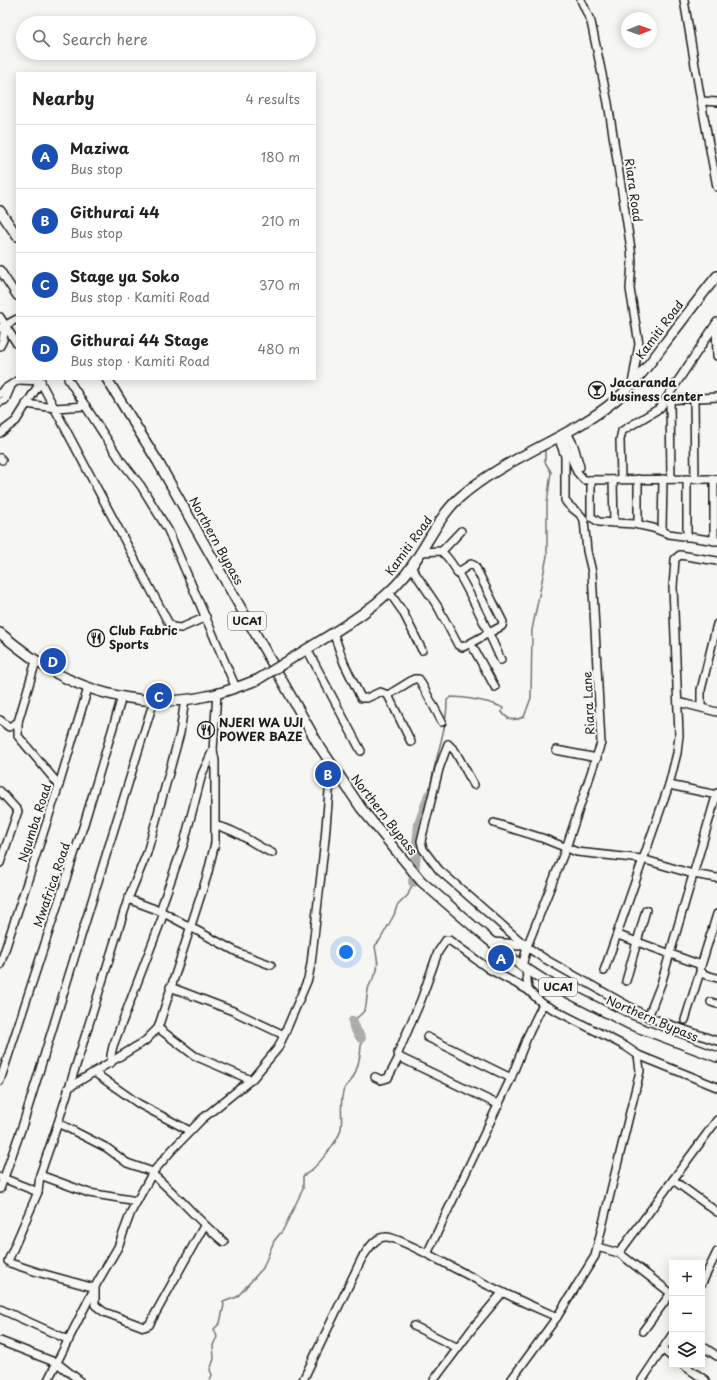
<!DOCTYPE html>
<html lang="en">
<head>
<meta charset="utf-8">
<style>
	body { margin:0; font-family:"Playpen Sans",sans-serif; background:#f2f2f2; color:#222 }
	.controls { position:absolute; right:12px; bottom:12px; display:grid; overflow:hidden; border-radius:0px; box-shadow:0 2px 10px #0003 }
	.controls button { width:36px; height:36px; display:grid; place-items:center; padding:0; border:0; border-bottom:1px solid #e0e0e0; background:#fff; color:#222; font:20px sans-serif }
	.compass { position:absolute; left:621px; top:12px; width:36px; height:36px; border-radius:50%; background:#fff; box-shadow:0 2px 10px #0003; rotate:89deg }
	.you { position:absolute; left:346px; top:952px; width:14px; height:14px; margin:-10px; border:3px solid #fff; border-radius:50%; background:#1a73e8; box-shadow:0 0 0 6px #1a73e833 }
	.badge { display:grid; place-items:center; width:26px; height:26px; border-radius:50%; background:#1a73e8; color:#fff; font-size:13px; font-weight:700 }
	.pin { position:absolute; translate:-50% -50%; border:2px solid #fff; box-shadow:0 1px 4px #0006 }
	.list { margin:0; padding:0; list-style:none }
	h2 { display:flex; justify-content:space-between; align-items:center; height:52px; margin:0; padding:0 16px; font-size:17px }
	h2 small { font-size:13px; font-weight:400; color:#767676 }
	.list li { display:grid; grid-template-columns:26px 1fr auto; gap:12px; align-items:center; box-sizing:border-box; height:64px; padding:0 16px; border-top:1px solid #e0e0e0 }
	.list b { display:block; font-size:15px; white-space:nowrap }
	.list p { margin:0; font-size:13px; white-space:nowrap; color:#767676 }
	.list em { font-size:13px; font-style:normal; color:#767676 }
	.icon { flex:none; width:22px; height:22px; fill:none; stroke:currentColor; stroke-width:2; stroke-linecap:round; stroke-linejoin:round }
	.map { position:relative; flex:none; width:717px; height:1380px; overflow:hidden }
	.search { position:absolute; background:#fff; box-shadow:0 2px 10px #0003; left:16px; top:16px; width:300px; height:44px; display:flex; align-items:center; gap:10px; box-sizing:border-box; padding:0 14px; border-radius:22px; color:#767676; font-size:15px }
	.panel { position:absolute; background:#fff; box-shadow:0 2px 10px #0003; left:16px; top:72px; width:300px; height:308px; border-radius:0px }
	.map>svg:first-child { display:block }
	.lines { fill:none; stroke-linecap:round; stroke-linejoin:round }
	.stream { stroke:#727271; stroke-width:1.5 }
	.river { stroke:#acaca9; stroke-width:10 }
	.minor-casing { stroke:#1c1c1c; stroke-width:10 }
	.major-casing { stroke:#1c1c1c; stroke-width:12 }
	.minor { stroke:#f6f6f2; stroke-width:7 }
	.major { stroke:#f6f6f2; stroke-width:9 }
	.major-bridge-casing { stroke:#1c1c1c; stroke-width:12; stroke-linecap:butt }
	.major-bridge { stroke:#f6f6f2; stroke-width:9 }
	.labels { text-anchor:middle; stroke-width:4; stroke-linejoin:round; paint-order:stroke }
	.shield { fill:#f6f6f2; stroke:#5d5d5c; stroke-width:1 }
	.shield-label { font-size:11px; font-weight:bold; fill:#1c1c1c }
	.street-label { font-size:12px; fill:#1c1c1c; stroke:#f6f6f2 }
	.poi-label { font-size:12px; font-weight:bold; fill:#1c1c1c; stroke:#f6f6f2; text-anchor:start }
</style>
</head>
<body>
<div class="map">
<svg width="717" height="1380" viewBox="0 0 717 1380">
	<rect width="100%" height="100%" fill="#f6f6f2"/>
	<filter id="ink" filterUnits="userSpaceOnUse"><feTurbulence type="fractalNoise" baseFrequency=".025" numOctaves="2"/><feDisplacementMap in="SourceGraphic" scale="8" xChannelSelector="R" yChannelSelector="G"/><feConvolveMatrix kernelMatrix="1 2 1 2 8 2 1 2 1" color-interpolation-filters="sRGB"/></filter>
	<g filter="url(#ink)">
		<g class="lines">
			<!-- stream -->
			<g class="stream">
				<path d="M429 795C433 762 447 733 447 700L451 697C463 697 494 702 503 708L502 712C508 721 514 721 524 717L531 698 532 630 547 556V503L551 472 545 462V450"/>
				<path d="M353 1021C371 1007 364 1009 368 990 369 983 374 979 376 973 380 964 376 955 375 946L380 940 394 915 397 906 408 895 413 882"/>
				<path d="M210 1380 212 1375 210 1370 214 1359 213 1345 217 1337 214 1329 220 1323 224 1305 223 1302 237 1297 263 1268 274 1241 283 1230 303 1189V1176C315 1170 338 1142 341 1129 343 1116 339 1101 344 1089 345 1087 349 1084 350 1082 358 1072 362 1050 361 1038"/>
			</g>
			<!-- river -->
			<g class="river">
				<path d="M413 882 419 824 429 795"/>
				<path d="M353 1021 354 1027 361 1038"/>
			</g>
			<!-- minor casing -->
			<g class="minor-casing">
				<g id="minor">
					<path d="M581 0 591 22 608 103 631 249 632 262 630 289 639 344 632 384"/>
					<path d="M684 0 701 101 717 187"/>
					<path d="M701 101 717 102"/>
					<path d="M0 270 17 296"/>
					<path d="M0 317 17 344"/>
					<path d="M716 324 717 356"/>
					<path d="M0 328 17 319"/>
					<path d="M0 346 3 340 5 325"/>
					<path d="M39 379 168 622 172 627 181 628 206 617"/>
					<path d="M68 379 119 458 141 486 168 530 236 688"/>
					<path d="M19 380 41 381"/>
					<path d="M0 394 3 390 20 379"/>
					<path d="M694 399 695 479"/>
					<path d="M667 400 717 397"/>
					<path d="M670 400 671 479"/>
					<path d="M0 402 5 400 11 386"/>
					<path d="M26 404 55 408 86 406"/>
					<path d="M567 432 574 446 580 467"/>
					<path d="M0 433 16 421 41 381"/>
					<path d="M562 435 577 472 584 480 717 479"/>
					<path d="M0 458 2 460"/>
					<path d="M621 479 620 440 622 431 660 408 717 322"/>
					<path d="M638 479V525"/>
					<path d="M714 479V541"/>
					<path d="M591 480V517L599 522 635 524 653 528 669 534 717 541"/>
					<path d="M613 480 614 523"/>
					<path d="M662 531 663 479"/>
					<path d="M687 537V479"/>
					<path d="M442 551 461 531"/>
					<path d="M422 552 440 551C456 558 492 640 501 660"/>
					<path d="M411 567 438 607 458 645 463 647 502 626 503 622 475 566 471 564 457 573"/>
					<path d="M389 592 403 612 422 650"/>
					<path d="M333 632 344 663 361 698H367L380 692 388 695 411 742"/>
					<path d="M471 644 495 687"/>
					<path d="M307 649 361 751"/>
					<path d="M36 661 18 722V736L59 785"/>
					<path d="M388 695 414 679H419L442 722"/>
					<path d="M185 699 180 733 147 853 128 899 58 1123 40 1175 38 1192 8 1261 10 1263 37 1272 95 1288V1305L104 1312 144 1327 149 1325 204 1226"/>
					<path d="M678 702 717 712"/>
					<path d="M701 707V690L717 624"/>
					<path d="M0 720 9 727 18 722"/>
					<path d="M556 750 597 758"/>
					<path d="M474 785 455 751 448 744 439 769 421 841 423 849 439 870 527 947 545 959 648 1017 717 1041"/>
					<path d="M669 785 717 795"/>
					<path d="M0 791 18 811 0 863"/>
					<path d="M494 823 542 838 577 852 642 859 693 874 717 878"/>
					<path d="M216 826C236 829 254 845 272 853"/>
					<path d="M128 899 160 911 239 953 271 965"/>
					<path d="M160 911 184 843 202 774 213 750"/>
					<path d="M717 914 700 969 703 974 717 978"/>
					<path d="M618 935 701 965"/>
					<path d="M0 965 59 785 88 688"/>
					<path d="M522 966 528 944 566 848 601 743 592 572 587 551 584 520C580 511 569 509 565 500V456L558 437"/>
					<path d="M526 969 528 990 543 1004 625 1046 638 1055 717 1087"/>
					<path d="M604 971 669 785 677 753 679 735 673 587 675 559 680 555 717 561"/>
					<path d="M626 981 646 910"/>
					<path d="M170 987 233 1011 284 1035"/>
					<path d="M711 1002 717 1004"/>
					<path d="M648 1017 661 984 717 793"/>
					<path d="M685 1020 700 972"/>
					<path d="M158 1028 195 1056 251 1080"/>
					<path d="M427 1037 511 1078"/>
					<path d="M111 1063V1055L113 1046 164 913"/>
					<path d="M95 1073 139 1104 190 1131"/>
					<path d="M375 1077 381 1080 388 1078 399 1057"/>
					<path d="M0 1081 84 824 122 697"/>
					<path d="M68 1088 145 1041 158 1028 207 876 215 843V761L213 750 217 694"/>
					<path d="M499 1105 399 1057 398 1053 421 1000 438 952 446 940H449L489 969 528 990"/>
					<path d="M58 1123 107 1148 127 1163 153 1172"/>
					<path d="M152 1174C178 1195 198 1221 224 1242"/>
					<path d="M40 1175 89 1193 137 1201"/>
					<path d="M0 1177 38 1192"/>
					<path d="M673 1180 717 1212"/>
					<path d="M0 1189 23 1124 154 700"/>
					<path d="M597 1247 619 1253"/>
					<path d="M427 1254 511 1078 528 1035 543 1004"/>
					<path d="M702 1283 717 1252"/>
					<path d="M672 1294 619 1253 717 1120"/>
					<path d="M0 1309 69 1340"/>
					<path d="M414 1326 458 1348"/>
					<path d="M643 1331 671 1293"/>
					<path d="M0 1341 57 1363 79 1380"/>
					<path d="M702 1346 717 1356"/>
					<path d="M663 1350 672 1357"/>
					<path d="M683 1365 705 1380"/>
					<path d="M48 1380 97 1283 118 1247 131 1212 153 1172 172 1150 202 1119 253 1078 278 1048 284 1035 308 979 311 964 325 839 329 791 332 782 339 777"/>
					<path d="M303 1380 362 1258C368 1250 375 1236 387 1237 400 1238 440 1261 454 1268 488 1286 522 1302 557 1317"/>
					<path d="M434 1380 472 1329 502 1293"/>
					<path d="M511 1380 557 1317 595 1256 640 1071 638 1055"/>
					<path d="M642 1380 672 1335"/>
				</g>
			</g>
			<!-- major casing -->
			<g class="major-casing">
				<g id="major">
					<path d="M0 211 17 236"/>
					<path d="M107 379 158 462 318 744 361 808 421 881 488 939 522 966 547 982 629 1024 717 1057"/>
					<path d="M0 633C16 646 32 659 49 669 96 697 154 708 207 696 224 693 240 686 257 680"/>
					<path d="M299 654C336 631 377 609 405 575 424 552 437 518 459 498 503 459 562 441 608 406 631 389 648 366 665 343 682 321 699 298 717 276"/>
					<path d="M493 943 518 945 525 944"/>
				</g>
			</g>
			<!-- minor -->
			<use href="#minor" class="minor"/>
			<!-- major -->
			<use href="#major" class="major"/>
			<!-- major-bridge casing -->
			<g class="major-bridge-casing">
				<path id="major-bridge" d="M257 680 299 654"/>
			</g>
			<!-- major-bridge -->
			<use href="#major-bridge" class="major-bridge"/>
		</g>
	</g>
	<!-- icons -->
	<defs>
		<g id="bar-ring" transform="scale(0.9)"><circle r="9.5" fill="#f6f6f2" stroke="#1c1c1c" stroke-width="1.5"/><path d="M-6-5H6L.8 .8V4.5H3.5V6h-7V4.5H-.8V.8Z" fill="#1c1c1c"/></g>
		<g id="restaurant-ring" transform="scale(0.9)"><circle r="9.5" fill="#f6f6f2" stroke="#1c1c1c" stroke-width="1.5"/><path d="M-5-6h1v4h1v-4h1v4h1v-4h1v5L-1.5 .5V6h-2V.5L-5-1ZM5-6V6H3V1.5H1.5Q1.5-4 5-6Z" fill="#1c1c1c"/></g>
	</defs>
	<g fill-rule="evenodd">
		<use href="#bar-ring" x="597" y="390"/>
		<use href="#restaurant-ring" x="96" y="638"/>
		<use href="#restaurant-ring" x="206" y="730"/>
	</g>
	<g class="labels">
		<!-- shield labels -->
		<g class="shield">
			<rect x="228" y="612" width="38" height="18" rx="3"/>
			<rect x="539" y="978" width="38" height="18" rx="3"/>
		</g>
		<g class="shield-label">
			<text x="247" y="625">UCA1</text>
			<text x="558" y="991">UCA1</text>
		</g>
		<!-- street labels -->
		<g class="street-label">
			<text transform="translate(633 190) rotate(82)" y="4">Riara Road</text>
			<text transform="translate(660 330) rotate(-53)" y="4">Kamiti Road</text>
			<text transform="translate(216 541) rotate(61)" y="4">Northern Bypass</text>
			<text transform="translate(409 546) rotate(-54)" y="4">Kamiti Road</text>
			<text transform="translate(589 703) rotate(-93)" y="4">Riara Lane</text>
			<text transform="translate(384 815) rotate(52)" y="4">Northern Bypass</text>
			<text transform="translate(35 823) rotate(-72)" y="4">Ngumba Road</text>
			<text transform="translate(52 885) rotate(-71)" y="4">Mwafrica Road</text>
			<text transform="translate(652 1019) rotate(23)" y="4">Northern Bypass</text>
		</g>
		<!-- poi labels -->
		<g class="poi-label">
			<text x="610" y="387">Jacaranda<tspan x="610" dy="14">business center</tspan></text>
			<text x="109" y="635">Club Fabric<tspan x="109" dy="14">Sports</tspan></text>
			<text x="219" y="727">NJERI WA UJI<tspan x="219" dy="14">POWER BAZE</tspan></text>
		</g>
	</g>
</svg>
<div class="controls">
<button>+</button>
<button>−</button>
<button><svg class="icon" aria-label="layers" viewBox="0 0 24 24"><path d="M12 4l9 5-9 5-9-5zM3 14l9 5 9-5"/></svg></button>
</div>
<svg class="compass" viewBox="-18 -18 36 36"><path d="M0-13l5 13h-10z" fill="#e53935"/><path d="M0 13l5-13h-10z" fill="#767676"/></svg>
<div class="you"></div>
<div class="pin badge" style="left:501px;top:958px;background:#1a4fb4">A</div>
<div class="pin badge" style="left:328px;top:774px;background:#1a4fb4">B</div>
<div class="pin badge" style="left:159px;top:696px;background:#1a4fb4">C</div>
<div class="pin badge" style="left:53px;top:661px;background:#1a4fb4">D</div>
<div class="search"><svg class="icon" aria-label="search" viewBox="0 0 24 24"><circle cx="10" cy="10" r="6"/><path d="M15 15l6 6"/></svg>Search here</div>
<section class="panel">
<h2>Nearby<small>4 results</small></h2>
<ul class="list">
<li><span class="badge" style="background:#1a4fb4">A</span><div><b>Maziwa</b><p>Bus stop</p></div><em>180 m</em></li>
<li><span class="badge" style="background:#1a4fb4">B</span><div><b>Githurai 44</b><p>Bus stop</p></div><em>210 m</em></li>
<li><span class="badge" style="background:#1a4fb4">C</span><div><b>Stage ya Soko</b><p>Bus stop · Kamiti Road</p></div><em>370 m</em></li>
<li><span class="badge" style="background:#1a4fb4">D</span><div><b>Githurai 44 Stage</b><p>Bus stop · Kamiti Road</p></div><em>480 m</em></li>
</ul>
</section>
</div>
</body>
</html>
